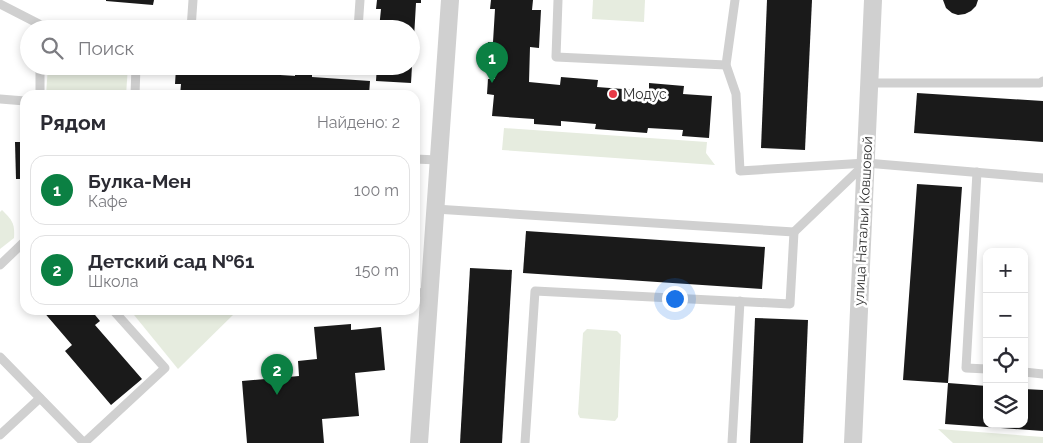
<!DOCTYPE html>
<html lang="ru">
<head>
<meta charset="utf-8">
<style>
	body { margin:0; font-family:Raleway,sans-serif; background:#f7f7f7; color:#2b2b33 }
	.controls { position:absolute; right:15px; bottom:15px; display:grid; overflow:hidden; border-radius:10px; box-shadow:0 2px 8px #0003 }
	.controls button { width:45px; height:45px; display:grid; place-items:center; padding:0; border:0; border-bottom:1px solid #e1e1e2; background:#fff; color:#2b2b33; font:25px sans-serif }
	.you { position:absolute; left:674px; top:298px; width:18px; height:18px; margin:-12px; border:4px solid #fff; border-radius:50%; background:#1a73e8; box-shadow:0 0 0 8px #1a73e833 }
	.badge { display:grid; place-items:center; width:32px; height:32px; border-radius:50%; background:#0b8043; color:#fff; font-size:16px; font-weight:700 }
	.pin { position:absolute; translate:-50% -41px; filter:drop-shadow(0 1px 2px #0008) }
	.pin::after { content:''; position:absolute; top:26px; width:18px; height:15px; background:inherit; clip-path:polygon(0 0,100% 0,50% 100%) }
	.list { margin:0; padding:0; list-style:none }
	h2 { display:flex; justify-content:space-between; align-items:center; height:65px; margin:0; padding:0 20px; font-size:21px }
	h2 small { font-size:16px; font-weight:400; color:#7c7c81 }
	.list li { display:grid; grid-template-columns:32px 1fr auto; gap:15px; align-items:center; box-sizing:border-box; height:70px; margin:0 10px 10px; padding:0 10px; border:1px solid #e1e1e2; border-radius:15px }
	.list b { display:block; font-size:19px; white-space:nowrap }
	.list p { margin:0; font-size:16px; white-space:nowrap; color:#7c7c81 }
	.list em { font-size:16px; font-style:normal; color:#7c7c81 }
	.icon { flex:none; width:28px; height:28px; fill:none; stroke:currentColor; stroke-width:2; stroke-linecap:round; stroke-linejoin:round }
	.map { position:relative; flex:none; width:1043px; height:443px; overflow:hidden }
	.search { position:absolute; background:#fff; box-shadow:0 2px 8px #0003; left:20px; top:20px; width:400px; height:55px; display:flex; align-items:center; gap:12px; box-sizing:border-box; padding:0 18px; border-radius:28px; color:#7c7c81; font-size:19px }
	.panel { position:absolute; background:#fff; box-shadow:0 2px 8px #0003; left:20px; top:90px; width:400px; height:225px; border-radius:15px }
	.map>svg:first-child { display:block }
	.green { fill:#e6ecdf }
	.building { fill:#1a1a1a }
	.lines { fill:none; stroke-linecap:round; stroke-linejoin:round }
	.lane { stroke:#d0d0d0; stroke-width:9 }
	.street { stroke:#d0d0d0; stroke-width:18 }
	.poi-dot { fill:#e63946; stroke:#fff; stroke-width:2 }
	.labels { text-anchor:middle; stroke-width:5; stroke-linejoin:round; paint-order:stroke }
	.poi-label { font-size:14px; fill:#333; stroke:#fff; text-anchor:start }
	.street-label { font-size:14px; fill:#333; stroke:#fff }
</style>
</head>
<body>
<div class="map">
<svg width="1043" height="443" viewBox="0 0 1043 443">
	<rect width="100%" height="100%" fill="#fff"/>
	<!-- green -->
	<g class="green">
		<path d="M593 0H645L644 22 592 19Z"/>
		<path d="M48 66H128L126 95H46Z"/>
		<path d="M504 128 707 142 706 153 715 165 502 150Z"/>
		<path d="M2 210C12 220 15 223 14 238L0 249V212Z"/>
		<path d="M130 310H238L178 369Z"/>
		<path d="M587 329 617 331 621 335 618 417 615 421 580 418 578 414 583 333Z"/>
		<path d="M938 429 1043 437V443H953Z"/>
	</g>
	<!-- building -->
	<g class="building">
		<path d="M106 0H154L153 5 106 1Z"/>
		<path d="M377 0H421V3H416L413 55H411V29H379L381 9H376Z"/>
		<path d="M491 0H533L532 10H541L539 48 530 47 529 82 560 85 561 77 598 80 597 87 649 91V83L684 86 683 94 712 96 709 138 682 136 683 130 648 128 647 133 595 129 596 124 561 121V126L534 124V119L492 116 494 95 487 94 488 79H495V70L487 69 488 42H493L495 9H490Z"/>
		<path d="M767 0H812L805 150 761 148Z"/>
		<path d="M943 0H978L976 6 971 11 965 14 958 15 952 13 946 8Z"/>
		<path d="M377 66H412L411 83 376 81Z"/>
		<path d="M233 67 251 69V73L295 76V72L312 73V77L370 81 369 95H180L181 84H175L176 68 233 72Z"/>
		<path d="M917 93 1043 101V142L914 133Z"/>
		<path d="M15 142H25V179H16Z"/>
		<path d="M917 184 962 187 948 383 987 386V424H1024V389L1043 390V431L945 424 948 383 903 380Z"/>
		<path d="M526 231 765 247 762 289 523 273Z"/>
		<path d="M470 268 512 270 502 443H460Z"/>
		<path d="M42 310H91L100 321 95 325 142 379 111 405 65 351 72 345Z"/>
		<path d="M755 318 808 320 803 443H750Z"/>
		<path d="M351 324V330L381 327 385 370 355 373 359 416 322 419 324 443H247L242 381 299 376 298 361 317 359 314 327Z"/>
	</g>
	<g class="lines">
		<!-- lane -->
		<g class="lane">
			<path d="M558 0 556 57 726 65"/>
			<path d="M735 0 726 65 736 94 740 171 866 163 1043 178"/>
			<path d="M0 4 41 25 103 29"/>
			<path d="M191 29 193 0"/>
			<path d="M358 29 360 0"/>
			<path d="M869 83H1040L1043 81"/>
			<path d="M40 95V66"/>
			<path d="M135 95 136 66"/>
			<path d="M0 99 25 101"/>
			<path d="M415 159 438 160"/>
			<path d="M977 172 966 368 987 369"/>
			<path d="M435 209 794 232 790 304 535 291 525 443"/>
			<path d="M794 232 864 165"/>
			<path d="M0 265 25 241"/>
			<path d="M415 292 429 294"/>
			<path d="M0 357 84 443"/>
			<path d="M1024 372 1043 374"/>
			<path d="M0 435 40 398"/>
			<path d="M84 443 165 368 113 310"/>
			<path d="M732 443 740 301"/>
		</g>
		<!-- street -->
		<g class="street">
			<path d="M419 443 450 0"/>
			<path d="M853 443 873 0"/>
		</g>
	</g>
	<!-- markers -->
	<circle class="poi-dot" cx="613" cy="94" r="5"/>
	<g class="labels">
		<!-- poi labels -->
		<g class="poi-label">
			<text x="623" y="99">Модус</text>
		</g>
		<!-- street labels -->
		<g class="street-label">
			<text transform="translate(863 221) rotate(-87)" y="5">улица Натальи Ковшовой</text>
		</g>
	</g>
</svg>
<div class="controls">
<button>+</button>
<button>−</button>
<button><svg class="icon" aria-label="locate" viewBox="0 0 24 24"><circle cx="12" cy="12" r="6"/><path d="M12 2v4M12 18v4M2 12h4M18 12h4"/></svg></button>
<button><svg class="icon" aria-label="layers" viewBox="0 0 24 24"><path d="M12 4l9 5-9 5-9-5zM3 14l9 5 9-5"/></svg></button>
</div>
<div class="you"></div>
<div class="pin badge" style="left:492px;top:83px">1</div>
<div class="pin badge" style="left:277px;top:395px">2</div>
<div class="search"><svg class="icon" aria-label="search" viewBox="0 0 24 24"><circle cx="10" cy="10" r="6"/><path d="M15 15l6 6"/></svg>Поиск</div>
<section class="panel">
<h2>Рядом<small>Найдено: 2</small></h2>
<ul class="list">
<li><span class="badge">1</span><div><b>Булка-Мен</b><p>Кафе</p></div><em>100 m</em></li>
<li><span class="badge">2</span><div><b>Детский сад №61</b><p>Школа</p></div><em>150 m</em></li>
</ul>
</section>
</div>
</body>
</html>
